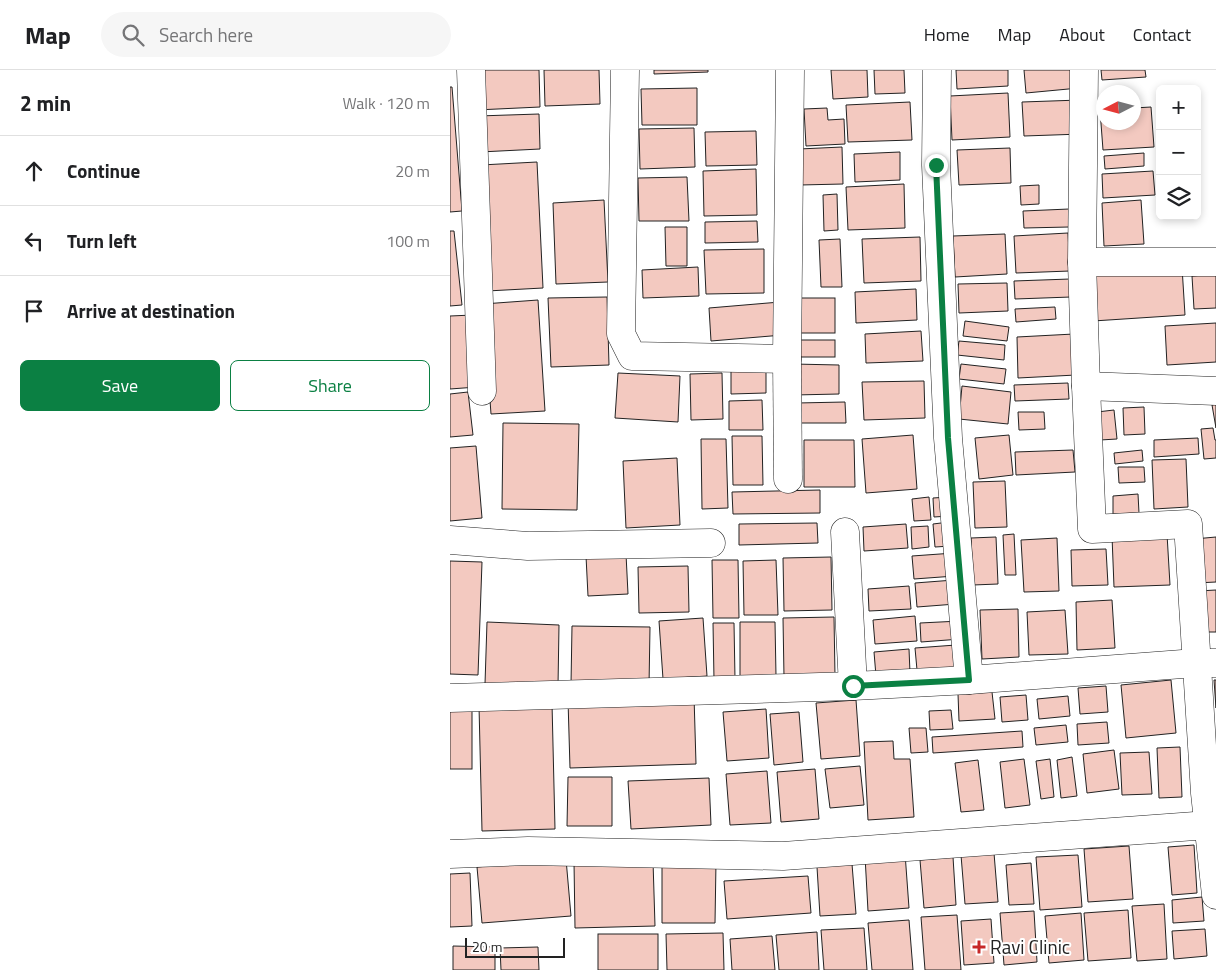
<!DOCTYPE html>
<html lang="en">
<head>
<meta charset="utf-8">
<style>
	body { margin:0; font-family:"Titillium Web",sans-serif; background:#f6f6f6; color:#202124 }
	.controls { position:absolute; right:15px; top:15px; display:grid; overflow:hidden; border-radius:8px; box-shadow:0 2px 8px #0003 }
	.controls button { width:45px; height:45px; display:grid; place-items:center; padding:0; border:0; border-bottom:1px solid #e0e0e0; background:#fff; color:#202124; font:25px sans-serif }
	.compass { position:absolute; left:646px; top:15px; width:45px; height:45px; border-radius:50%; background:#fff; box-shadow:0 2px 8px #0003; rotate:264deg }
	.scale { position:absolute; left:15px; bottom:12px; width:100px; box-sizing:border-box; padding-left:5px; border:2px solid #222; border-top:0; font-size:14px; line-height:18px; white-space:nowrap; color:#222; -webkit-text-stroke:4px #fff; paint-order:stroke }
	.stop { position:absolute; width:15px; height:15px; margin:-11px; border:4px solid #0b8043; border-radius:50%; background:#fff }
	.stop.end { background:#0b8043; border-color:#fff; box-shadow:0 1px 5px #0008 }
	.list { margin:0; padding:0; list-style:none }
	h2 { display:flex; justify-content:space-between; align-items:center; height:65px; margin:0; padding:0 20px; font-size:21px }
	h2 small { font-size:16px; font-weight:400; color:#757577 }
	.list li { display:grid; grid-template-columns:32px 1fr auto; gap:15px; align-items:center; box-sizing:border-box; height:70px; padding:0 20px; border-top:1px solid #e0e0e0 }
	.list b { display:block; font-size:19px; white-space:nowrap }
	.list em { font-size:16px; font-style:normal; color:#757577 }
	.actions { display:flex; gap:10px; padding:15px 20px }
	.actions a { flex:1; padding:11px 0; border:1px solid #0b8043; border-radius:8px; text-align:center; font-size:18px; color:#0b8043 }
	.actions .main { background:#0b8043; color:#fff }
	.icon { flex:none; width:28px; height:28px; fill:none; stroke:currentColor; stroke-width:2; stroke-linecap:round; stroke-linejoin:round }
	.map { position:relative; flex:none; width:766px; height:900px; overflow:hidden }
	header { display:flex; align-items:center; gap:30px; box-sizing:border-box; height:70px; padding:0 25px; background:#fff; border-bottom:1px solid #e0e0e0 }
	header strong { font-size:24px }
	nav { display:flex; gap:28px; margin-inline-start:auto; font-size:18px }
	.search { width:350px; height:45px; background:#f6f6f6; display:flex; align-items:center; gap:12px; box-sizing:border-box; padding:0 18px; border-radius:28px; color:#757577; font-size:19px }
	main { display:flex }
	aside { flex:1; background:#fff }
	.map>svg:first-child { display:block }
	.building { fill:#f3c9c0; stroke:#222 }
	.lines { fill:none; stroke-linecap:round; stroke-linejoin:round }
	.street-casing { stroke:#222; stroke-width:29 }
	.street { stroke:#fff; stroke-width:28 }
	.route { stroke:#0b8043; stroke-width:6 }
	.poi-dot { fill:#c62828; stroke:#fff; stroke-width:2 }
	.labels { text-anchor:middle; stroke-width:4; stroke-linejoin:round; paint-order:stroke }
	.poi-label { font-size:19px; fill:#222; stroke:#fff; text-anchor:start }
</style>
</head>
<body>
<header>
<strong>Map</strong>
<div class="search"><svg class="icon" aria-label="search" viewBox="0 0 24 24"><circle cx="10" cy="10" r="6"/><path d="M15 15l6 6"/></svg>Search here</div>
<nav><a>Home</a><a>Map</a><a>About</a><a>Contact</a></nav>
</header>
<main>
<aside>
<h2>2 min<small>Walk · 120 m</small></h2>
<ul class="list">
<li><svg class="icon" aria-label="ahead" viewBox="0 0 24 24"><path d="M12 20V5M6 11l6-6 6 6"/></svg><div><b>Continue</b></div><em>20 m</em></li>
<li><svg class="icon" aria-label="left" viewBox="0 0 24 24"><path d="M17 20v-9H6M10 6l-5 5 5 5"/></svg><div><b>Turn left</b></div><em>100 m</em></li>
<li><svg class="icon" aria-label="arrive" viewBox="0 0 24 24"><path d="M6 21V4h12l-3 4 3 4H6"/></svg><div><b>Arrive at destination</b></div></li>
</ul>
<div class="actions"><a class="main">Save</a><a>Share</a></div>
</aside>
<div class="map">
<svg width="766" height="900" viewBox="0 0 766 900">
	<rect width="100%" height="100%" fill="#fff"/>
	<!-- building -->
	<g class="building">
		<path d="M25 0H89L90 37 26 40Z"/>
		<path d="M94 0H149L150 34 95 36Z"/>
		<path d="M204 0H258V2L204 4Z"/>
		<path d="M381 0H417L418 27 383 29Z"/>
		<path d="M424 0H454L455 23 425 24Z"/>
		<path d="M506 0H558V16L507 19Z"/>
		<path d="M574 0H627L629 18 576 23Z"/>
		<path d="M651 0H695L696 7 652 10Z"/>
		<path d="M0 17H2L12 141 0 142Z"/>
		<path d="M247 18V55H192L191 19Z"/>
		<path d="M558 23 560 67 502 70 500 26Z"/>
		<path d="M630 30 632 64 574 66 572 32Z"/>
		<path d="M460 32 462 70 398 72 396 35Z"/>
		<path d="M701 37 704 77 653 80 650 40H654V52H684V38Z"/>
		<path d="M377 38 378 50 394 49 395 74 356 76 354 39Z"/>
		<path d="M89 44 90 79 30 82 28 46Z"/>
		<path d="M244 58 245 97 190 99 189 59Z"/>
		<path d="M306 61 307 95 256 96 255 62Z"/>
		<path d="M392 77 393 114 350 115 349 79Z"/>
		<path d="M560 78 561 113 509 115 507 80Z"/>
		<path d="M450 82V110L405 112 404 84Z"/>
		<path d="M694 83V96L655 99 654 86Z"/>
		<path d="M87 92 93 218 37 221 31 95Z"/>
		<path d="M306 99 307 145 254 146 253 101Z"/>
		<path d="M703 101 705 125 653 128 652 104Z"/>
		<path d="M237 107 239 151H189L188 108Z"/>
		<path d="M454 114 455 158 398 160 396 117Z"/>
		<path d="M589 115V134L571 135 570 116Z"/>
		<path d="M387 124 388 160 374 161 373 125Z"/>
		<path d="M154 130 158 212 106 214 103 133Z"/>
		<path d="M691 130 694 174 654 176 652 133Z"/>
		<path d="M619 139V157L574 158 573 141Z"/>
		<path d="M307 151 308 172 255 173V152Z"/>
		<path d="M215 157H237V196H216Z"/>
		<path d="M0 161H4L12 235 0 236Z"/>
		<path d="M618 163 620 201 566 203 564 166Z"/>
		<path d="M555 164 557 204 505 207 503 166Z"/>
		<path d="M470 167 471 211 414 213 412 169Z"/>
		<path d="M390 169 392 217H371L369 170Z"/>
		<path d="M314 179V223L256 224 254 180Z"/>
		<path d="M248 197 249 226 193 228 192 200Z"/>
		<path d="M732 197 735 245 643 251 640 203Z"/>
		<path d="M766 204V238L744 239 742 206Z"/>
		<path d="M620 209 621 227 565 229 564 211Z"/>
		<path d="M557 213 558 241 509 243 508 214Z"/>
		<path d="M466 219 467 250 406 253 405 222Z"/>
		<path d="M157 227 159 295 101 297 98 228Z"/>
		<rect x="345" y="228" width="40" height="35"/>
		<path d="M88 230 95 341 41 344 33 234Z"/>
		<path d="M330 232 333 265 261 271 259 238Z"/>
		<path d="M605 237 606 249 566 252 565 239Z"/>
		<path d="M23 245 27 317 0 319V246Z"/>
		<path d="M515 251 559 257 557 271 513 266Z"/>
		<path d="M766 253V292L717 295 715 256Z"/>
		<path d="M471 261 473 291 416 293 415 264Z"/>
		<path d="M624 264 626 305 568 308 567 267Z"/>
		<rect x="345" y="270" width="40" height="17"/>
		<path d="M509 271 555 275 554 290 507 285Z"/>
		<path d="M343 294 389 295V324L344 325Z"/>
		<path d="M511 294 556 299 554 314 509 309Z"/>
		<path d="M316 297V323L281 324V298Z"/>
		<path d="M168 303 230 306 228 352 165 348Z"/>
		<path d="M272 303 273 349 241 350 240 304Z"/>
		<path d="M474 311 475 348 414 350 412 312Z"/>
		<path d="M618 313 619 329 565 331 564 315Z"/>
		<path d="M512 316 561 322 558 354 509 349Z"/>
		<path d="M18 322 23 365 0 367V324Z"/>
		<path d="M312 330 313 360H279V331Z"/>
		<path d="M395 332 396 353H347V333Z"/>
		<path d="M766 334V358L762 335Z"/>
		<path d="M694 337 695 364 674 365 673 338Z"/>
		<path d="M664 340 667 369 650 370 647 342Z"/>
		<path d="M568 342H594L595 359 569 360Z"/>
		<path d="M53 353 129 354 127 440 52 439Z"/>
		<path d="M763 358 765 370H766V388L754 389 751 359Z"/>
		<path d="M463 365 467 419 416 423 412 369Z"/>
		<path d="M559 365 563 405 529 409 525 368Z"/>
		<path d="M282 366H312L313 415H283Z"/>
		<path d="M748 368 749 384 704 387V370Z"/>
		<path d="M251 369H276L278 438 252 439Z"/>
		<path d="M354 370H404L405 417H354Z"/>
		<path d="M26 376 32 448 0 451V378Z"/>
		<path d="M623 380 625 402 566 405 565 382Z"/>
		<path d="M692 380 693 391 665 394 664 383Z"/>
		<path d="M227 388 230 455 176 458 173 391Z"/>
		<path d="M736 389 738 437 704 439 702 390Z"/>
		<path d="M668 397H694L695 412 669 413Z"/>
		<path d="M555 411 557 457 525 458 523 412Z"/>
		<path d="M370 420V443L283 444 282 422Z"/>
		<path d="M688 424 689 443 663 444V426Z"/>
		<path d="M479 427 481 450 464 451 462 429Z"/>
		<path d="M498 427 499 446 484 447 483 428Z"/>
		<path d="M499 452 501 476 485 477 483 454Z"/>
		<path d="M367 453 368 473 289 475V454Z"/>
		<path d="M456 454 458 478 414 481 413 457Z"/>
		<path d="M478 456 479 477 462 479 461 457Z"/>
		<path d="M564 464 566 505H555L553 465Z"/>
		<path d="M717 464 720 515 664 517 662 466Z"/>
		<path d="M546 467 548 514 523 515 521 468Z"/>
		<path d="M766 467V512L746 513 744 469Z"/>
		<path d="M607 468 609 521 574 522 571 470Z"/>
		<path d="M656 479 658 515 622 516 621 480Z"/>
		<path d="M504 483 505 506 464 509 462 486Z"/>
		<path d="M176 484 178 524 138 526 136 486Z"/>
		<path d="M381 487 382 540 334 541 333 488Z"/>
		<path d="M262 490H288L289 548H263Z"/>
		<path d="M326 490 328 545H294L293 491Z"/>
		<path d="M0 491 32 492 28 605 0 604Z"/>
		<path d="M238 496 239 542 189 543 188 497Z"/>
		<path d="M504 510 506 534 467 537 465 513Z"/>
		<path d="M459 516 461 539 419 541 418 519Z"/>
		<path d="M766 520V562H751L748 521Z"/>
		<path d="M662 530 665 578 627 580 626 532Z"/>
		<path d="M568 539 569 587 532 589 530 540Z"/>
		<path d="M615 540 618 584 579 585 577 542Z"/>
		<path d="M465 546 467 571 425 574 423 550Z"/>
		<path d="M384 547 385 606 334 607 333 548Z"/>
		<path d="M253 548 257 606 213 609 209 551Z"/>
		<path d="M510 551 511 569 471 572 470 553Z"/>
		<path d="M37 552 109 555 108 616 35 614Z"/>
		<path d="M290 552H325L326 606H290Z"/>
		<path d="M263 553H284L285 609 264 610Z"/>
		<path d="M122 556 200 557 199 616 121 614Z"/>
		<path d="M506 575 508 598 467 600 465 578Z"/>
		<path d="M459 579 460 603 426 606 424 582Z"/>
		<path d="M721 610 726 663 676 668 671 615Z"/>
		<path d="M764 610H766V638Z"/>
		<path d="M656 616 658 642 630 644 628 618Z"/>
		<path d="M542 622 545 649 509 651 508 624Z"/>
		<path d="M576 625 578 650 552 652 550 627Z"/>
		<path d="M244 626 246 694 120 698 118 630Z"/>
		<path d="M618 626 620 646 589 649 587 629Z"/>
		<path d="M406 630 410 686 371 689 366 633Z"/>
		<rect x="0" y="633" width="22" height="66"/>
		<path d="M102 633 105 759 32 761 29 636Z"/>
		<path d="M316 639 319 688 277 691 273 642Z"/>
		<path d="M501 640 503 659 480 660 479 641Z"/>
		<path d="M349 642 353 692 324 695 320 644Z"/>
		<path d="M657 652 659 673 628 675 627 654Z"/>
		<path d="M616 655 618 672 586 675 584 658Z"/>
		<path d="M459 658H476L478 682 461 683Z"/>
		<path d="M572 661 573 677 483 683 482 667Z"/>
		<path d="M443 671 444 689H460L464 747 418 750 414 672Z"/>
		<path d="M730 677 732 727 709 728 707 678Z"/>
		<path d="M664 680 669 719 637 723 633 684Z"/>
		<path d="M699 682 702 724 672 725 670 683Z"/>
		<path d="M622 687 627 726 611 728 607 690Z"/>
		<path d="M574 689 580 735 555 738 550 692Z"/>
		<path d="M600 689 604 727 591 729 586 691Z"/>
		<path d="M528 690 534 740 511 742 505 693Z"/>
		<path d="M410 696 414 735 380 738 375 699Z"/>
		<path d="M365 699 369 749 331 752 327 702Z"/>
		<path d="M317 701 321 753 280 755 276 704Z"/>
		<path d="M118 707H162V756H117Z"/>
		<path d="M259 708 261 755 181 759 178 711Z"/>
		<path d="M744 775 747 823 722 825 718 777Z"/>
		<path d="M679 776 683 829 638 832 634 779Z"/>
		<path d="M455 783 459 838 418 841 415 786Z"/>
		<path d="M544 783 548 832 515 834 511 785Z"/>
		<path d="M628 785 632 837 590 840 586 787Z"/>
		<path d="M503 787 506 835 474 838 470 790Z"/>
		<path d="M116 789 121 846 32 853 27 797Z"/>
		<path d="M203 791 205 856 125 858 124 792Z"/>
		<path d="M212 791 266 792 265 853H212Z"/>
		<path d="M581 793 584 834 559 835 556 795Z"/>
		<path d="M402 794 406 844 370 846 367 797Z"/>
		<path d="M20 803 22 856 0 857V804Z"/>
		<path d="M358 806 361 843 277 849 274 811Z"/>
		<path d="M752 827 754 851 723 853 722 830Z"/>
		<path d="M714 834 717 889 687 891 682 836Z"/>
		<path d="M678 840 681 888 638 891 634 843Z"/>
		<path d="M584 841 587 892 554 895 550 843Z"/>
		<path d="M631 843 634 890 599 893 595 846Z"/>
		<path d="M507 845 511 900H475L471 847Z"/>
		<path d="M541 849 544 893 514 895 511 851Z"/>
		<path d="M459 850 463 900H422L418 853Z"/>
		<path d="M414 858 417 900H374L371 860Z"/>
		<path d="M755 859 757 886 724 889 722 861Z"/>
		<path d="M367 862 369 900H329L326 865Z"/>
		<path d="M273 863 274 900H217L216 864Z"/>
		<rect x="148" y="864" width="60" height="36"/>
		<path d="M322 866 325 900H282L280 869Z"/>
		<path d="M3 876 45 877V900H3Z"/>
		<path d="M88 877 89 900H51L50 878Z"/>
	</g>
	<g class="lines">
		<!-- street casing -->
		<g class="street-casing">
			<g id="street">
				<path d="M21 0 32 321"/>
				<path d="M175 0 171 264 182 286 337 289 340 0"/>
				<path d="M487 0 486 95 498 368 519 610 746 593H766"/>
				<path d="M634 0 632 192 636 316 766 321"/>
				<path d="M632 192H766"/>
				<path d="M337 289 338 409"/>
				<path d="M636 316 642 459 738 454 755 723 766 825"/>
				<path d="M395 462 403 616"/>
				<path d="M0 470 78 476 261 473"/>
				<path d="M0 628 403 616 519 610"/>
				<path d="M0 784 78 781 333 786 759 755"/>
			</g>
		</g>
		<!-- street -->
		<use href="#street" class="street"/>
	</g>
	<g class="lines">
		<!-- route -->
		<path class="route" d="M403 616 519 610 498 368 486 95"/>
	</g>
	<!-- markers -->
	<path class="poi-dot" d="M526.5 869.5h5v5h5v5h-5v5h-5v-5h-5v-5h5z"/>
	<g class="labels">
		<!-- poi labels -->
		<g class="poi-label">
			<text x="540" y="884">Ravi Clinic</text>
		</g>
	</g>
</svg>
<div class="controls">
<button>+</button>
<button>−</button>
<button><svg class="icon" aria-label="layers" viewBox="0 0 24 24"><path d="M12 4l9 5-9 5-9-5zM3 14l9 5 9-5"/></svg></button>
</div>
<svg class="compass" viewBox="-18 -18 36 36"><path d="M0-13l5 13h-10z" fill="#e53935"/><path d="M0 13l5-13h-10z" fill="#757577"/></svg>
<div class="scale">20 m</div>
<div class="stop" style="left:403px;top:616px"></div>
<div class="stop end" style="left:486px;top:95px"></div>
</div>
</main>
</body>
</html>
